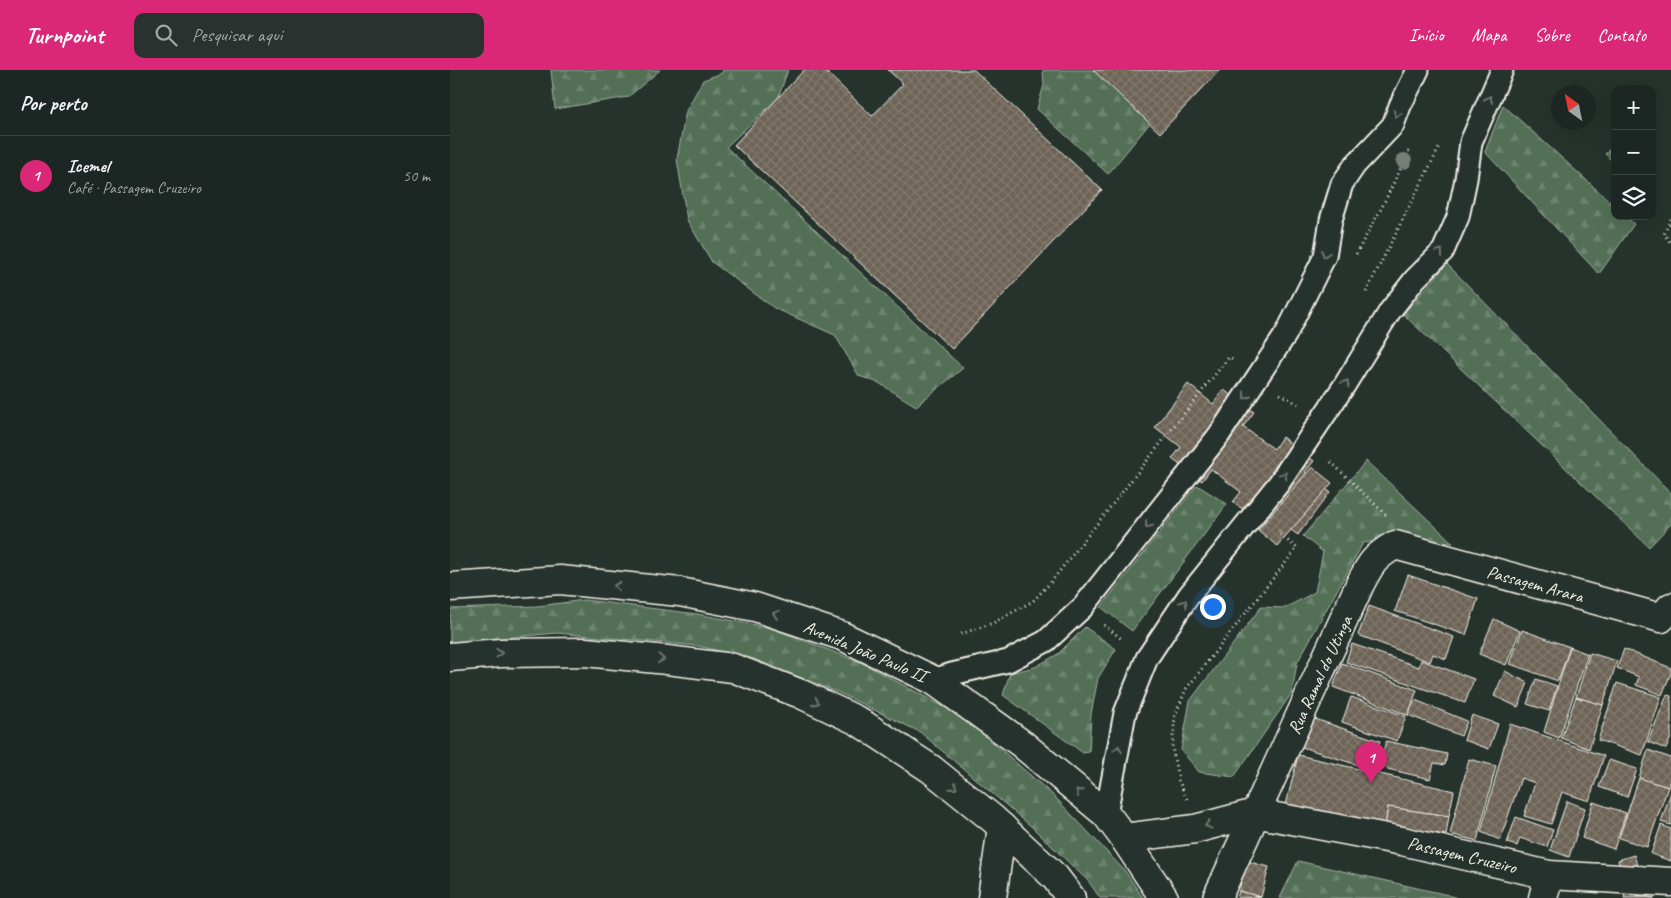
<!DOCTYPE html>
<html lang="pt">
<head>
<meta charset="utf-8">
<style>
	body { margin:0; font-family:Caveat,sans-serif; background:#29322f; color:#f1f3f6 }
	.controls { position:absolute; right:15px; top:15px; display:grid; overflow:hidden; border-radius:10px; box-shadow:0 5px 20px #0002 }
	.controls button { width:45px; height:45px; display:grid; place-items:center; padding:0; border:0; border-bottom:1px solid #3a4340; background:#1c2622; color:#f1f3f6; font:25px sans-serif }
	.compass { position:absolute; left:1101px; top:15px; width:45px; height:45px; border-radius:50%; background:#1c2622; box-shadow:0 5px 20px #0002; rotate:327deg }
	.you { position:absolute; left:762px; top:536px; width:18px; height:18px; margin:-12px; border:4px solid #fff; border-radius:50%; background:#1a73e8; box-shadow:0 0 0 8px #1a73e833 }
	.badge { display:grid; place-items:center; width:32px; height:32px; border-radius:50%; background:#db2777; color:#fff; font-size:16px; font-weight:700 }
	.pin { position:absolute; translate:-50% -41px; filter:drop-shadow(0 1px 2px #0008) }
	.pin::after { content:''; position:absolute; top:26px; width:18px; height:15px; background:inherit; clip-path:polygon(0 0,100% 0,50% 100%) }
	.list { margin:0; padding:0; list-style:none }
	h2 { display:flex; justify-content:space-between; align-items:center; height:65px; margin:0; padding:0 20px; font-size:21px }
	h2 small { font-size:16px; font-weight:400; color:#a0a5a5 }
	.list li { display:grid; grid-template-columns:32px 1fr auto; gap:15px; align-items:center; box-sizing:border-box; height:80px; padding:0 20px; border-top:1px solid #3a4340 }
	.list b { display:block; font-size:19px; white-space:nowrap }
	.list p { margin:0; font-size:16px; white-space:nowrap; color:#a0a5a5 }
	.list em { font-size:16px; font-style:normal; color:#a0a5a5 }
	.icon { flex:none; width:28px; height:28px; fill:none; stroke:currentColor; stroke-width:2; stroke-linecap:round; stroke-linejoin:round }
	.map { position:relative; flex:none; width:1221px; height:828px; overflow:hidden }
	header { display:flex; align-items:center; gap:30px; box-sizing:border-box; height:70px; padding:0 25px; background:#db2777; color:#fff }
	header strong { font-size:24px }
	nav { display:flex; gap:28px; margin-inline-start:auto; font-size:18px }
	.search { width:350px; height:45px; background:#29322f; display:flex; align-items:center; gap:12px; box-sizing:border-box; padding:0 18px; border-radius:10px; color:#a0a5a5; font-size:19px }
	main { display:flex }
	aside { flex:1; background:#1c2622 }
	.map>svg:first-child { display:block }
	.forest { fill:url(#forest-firs); stroke:#a4b0a0 }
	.building { fill:url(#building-cross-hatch); stroke:#f4f1e8 }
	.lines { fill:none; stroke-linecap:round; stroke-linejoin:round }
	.service-casing { stroke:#f4f1e8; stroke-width:25 }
	.minor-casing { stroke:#f4f1e8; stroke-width:31 }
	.primary-casing { stroke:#f4f1e8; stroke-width:31 }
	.path { stroke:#f4f1e8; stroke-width:3; stroke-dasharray:1 4; stroke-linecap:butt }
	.service { stroke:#26332d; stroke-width:21 }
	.minor { stroke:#26332d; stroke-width:28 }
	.primary { stroke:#26332d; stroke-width:28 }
	.tree { fill:#747f74 }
	.oneway { stroke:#6e766e }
	.labels { text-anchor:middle; stroke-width:4; stroke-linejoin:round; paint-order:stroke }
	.street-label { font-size:18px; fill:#f4f1e8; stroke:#26332d }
</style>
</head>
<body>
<header>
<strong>Turnpoint</strong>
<div class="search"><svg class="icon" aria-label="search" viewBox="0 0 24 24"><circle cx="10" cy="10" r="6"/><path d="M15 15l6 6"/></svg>Pesquisar aqui</div>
<nav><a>Início</a><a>Mapa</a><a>Sobre</a><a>Contato</a></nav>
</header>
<main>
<aside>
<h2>Por perto<small></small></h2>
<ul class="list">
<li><span class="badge">1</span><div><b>Icemel</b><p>Café · Passagem Cruzeiro</p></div><em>50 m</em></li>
</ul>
</aside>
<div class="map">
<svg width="1221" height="828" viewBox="0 0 1221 828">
	<defs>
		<pattern id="forest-firs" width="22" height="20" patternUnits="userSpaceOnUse" patternTransform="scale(1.25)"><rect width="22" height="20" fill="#536f57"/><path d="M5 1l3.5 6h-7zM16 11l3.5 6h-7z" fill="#6c846f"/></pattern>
		<pattern id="building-cross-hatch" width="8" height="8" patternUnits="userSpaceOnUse" patternTransform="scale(1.25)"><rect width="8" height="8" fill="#6d6356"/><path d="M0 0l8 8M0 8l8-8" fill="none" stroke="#827a6e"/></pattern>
	</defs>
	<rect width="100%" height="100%" fill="#26332d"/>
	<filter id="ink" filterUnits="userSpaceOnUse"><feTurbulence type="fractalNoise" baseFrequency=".02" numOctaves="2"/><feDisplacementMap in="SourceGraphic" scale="10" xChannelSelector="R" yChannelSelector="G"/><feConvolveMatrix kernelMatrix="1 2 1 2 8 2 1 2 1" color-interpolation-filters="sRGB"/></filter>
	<g filter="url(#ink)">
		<!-- forest -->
		<g class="forest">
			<path d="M101 0H210L178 27 105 39Z"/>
			<path d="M273 0H338L328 28 276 77 513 298 466 336 429 313 409 306 385 265 324 238 262 192 237 150 227 89 236 41 253 10 272 3Z"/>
			<path d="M593 0H643L700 53 658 104 587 39 594 15Z"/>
			<path d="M1053 35 1165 136V146H1176L1184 154 1149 204 1035 82Z"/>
			<path d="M1165 74V94L1155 84Z"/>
			<path d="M997 194 1221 423V454L1199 477 953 244Z"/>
			<path d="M916 391 1003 473 936 470 913 473 847 593 842 623 784 707 749 702 731 680 740 631 811 537 835 538 865 522 873 482 853 466Z"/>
			<path d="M747 415 777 434 682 561 651 537Z"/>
			<path d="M134 530 247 544 322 558 412 593 515 648 604 726 675 801 693 828H650L639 812 583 758 470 662 387 622 304 589 248 576 107 563 0 573V539L88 536Z"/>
			<path d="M635 557 666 579 648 608 641 644 639 682 633 683 553 625 560 603 585 597 608 584Z"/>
			<path d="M848 791 998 825 1007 828H830Z"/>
		</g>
		<!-- building -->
		<g class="building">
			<path d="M354 0H374L422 46 453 14 438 0H524L652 120 502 279 284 75Z"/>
			<path d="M643 0H770L710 63Z"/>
			<path d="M738 314 763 334 774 320 804 342 793 357 824 379 832 367 864 391 855 402 880 422 848 465 822 446 815 455 783 432 791 422 761 399 752 411 722 389 731 377 705 357Z"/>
			<path d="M862 397 882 413 827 476 808 460Z"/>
			<path d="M958 505 1028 529 1016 565 945 541Z"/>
			<path d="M919 536 1004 567 996 589 983 584 980 592 908 565Z"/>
			<path d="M1044 549 1070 561 1056 595 1029 584Z"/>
			<path d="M1072 560 1120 577 1108 611 1060 594Z"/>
			<path d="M902 574 969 597 971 590 1024 609 1015 633 896 592Z"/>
			<path d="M1120 577 1138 584 1109 668 1094 662Z"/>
			<path d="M1174 579 1221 598V603L1212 625 1186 615 1189 607 1167 598Z"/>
			<path d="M1140 583 1167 591 1153 635 1126 627Z"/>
			<path d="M892 593 967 620 958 645 883 617Z"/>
			<path d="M1055 601 1078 613 1068 637 1044 626Z"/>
			<path d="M1086 609 1107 616 1099 641 1077 634Z"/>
			<path d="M1167 613 1211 627 1192 685 1148 670Z"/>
			<path d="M1217 625 1221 626V667L1216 679 1198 672Z"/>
			<path d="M901 627 956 646 947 671 892 652Z"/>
			<path d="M1126 627 1153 635 1139 679 1111 668Z"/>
			<path d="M965 630 1017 651 1011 666 958 645Z"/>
			<path d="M1022 645 1048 654 1039 679 1014 670Z"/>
			<path d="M859 647 930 671 920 699 849 676Z"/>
			<path d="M1060 654 1154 686 1139 731 1112 722 1101 754 1074 746 1085 713 1071 708 1050 770 1031 762Z"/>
			<path d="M936 671 997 684 995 695 984 693 980 709 929 697Z"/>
			<path d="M1198 680 1221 688V706L1218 717 1189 708Z"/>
			<path d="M848 685 1004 721 999 746 938 737 935 756 836 735Z"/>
			<path d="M1019 689 1046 696 1027 771 1000 764Z"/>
			<path d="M1159 690 1187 699 1177 727 1149 717Z"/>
			<path d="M1189 708 1218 717 1197 777 1169 768Z"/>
			<path d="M1221 722V755L1211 752Z"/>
			<path d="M1117 731 1135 738 1119 787 1100 780Z"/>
			<path d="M1143 732 1176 743 1164 779 1132 768Z"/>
			<path d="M938 737 999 746 996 765 935 756Z"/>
			<path d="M1066 747 1103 760 1097 777 1070 768 1067 776 1057 773Z"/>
			<path d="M1211 755 1221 759V791L1201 784Z"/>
			<path d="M1184 785 1188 799 1172 804 1168 790Z"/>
			<path d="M796 791 819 797 811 827 789 821Z"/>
			<path d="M789 821 811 827 787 828Z"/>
			<path d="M1175 823 1205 828H1174Z"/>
		</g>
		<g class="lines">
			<!-- service casing -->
			<g class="service-casing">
				<g id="service">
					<path d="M483 610 502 604 558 591 596 571 633 537 769 365 836 264 875 186 881 150 892 114 905 95 943 55 950 36 968 0"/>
					<path d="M656 744 675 643 697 588 739 525 829 413 894 316 940 241 965 209 993 181 1008 147 1016 109 1021 72 1052 0"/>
				</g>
			</g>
			<!-- minor casing -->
			<g class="minor-casing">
				<g id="minor">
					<path d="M674 768 745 759 805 743 952 771 1099 805 1221 812"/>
					<path d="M542 828 552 757"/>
					<path d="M767 828 910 514C921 493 924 487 945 475L1211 548 1221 537"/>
					<path d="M1093 828 1099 805"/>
				</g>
			</g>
			<!-- primary casing -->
			<g class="primary-casing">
				<g id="primary">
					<path d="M0 517 110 510 230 522 305 537 392 566 483 610 572 674 656 744 674 768 714 828"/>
					<path d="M0 587 51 583 135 582 217 590 283 598 351 624 408 651 481 699 543 749 605 807 621 828"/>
				</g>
			</g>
			<!-- path -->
			<g class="path">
				<path d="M1221 149 1214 164 1221 173"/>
				<path d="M906 184 932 137 959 81"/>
				<path d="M916 222 990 76"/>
				<path d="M830 324 848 334"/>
				<path d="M881 392 936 445"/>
				<path d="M654 555 673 570"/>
				<path d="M511 564 543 553 583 531 601 512 779 287 784 290"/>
				<path d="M737 729 728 709 722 677 725 646 736 619 847 478 828 463 830 461"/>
			</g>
			<!-- service -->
			<use href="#service" class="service"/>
			<!-- minor -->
			<use href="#minor" class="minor"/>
			<!-- primary -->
			<use href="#primary" class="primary"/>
		</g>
		<!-- trees -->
		<circle class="tree" cx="954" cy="91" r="8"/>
		<!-- one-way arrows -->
		<defs><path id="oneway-chevron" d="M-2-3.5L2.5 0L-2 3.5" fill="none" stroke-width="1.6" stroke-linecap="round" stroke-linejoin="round" transform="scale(1.25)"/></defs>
		<g class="oneway">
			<use href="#oneway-chevron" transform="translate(1039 29) rotate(-68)"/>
			<use href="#oneway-chevron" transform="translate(947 44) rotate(110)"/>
			<use href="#oneway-chevron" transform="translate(990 182) rotate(-53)"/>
			<use href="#oneway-chevron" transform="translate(875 184) rotate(106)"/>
			<use href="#oneway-chevron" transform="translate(896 313) rotate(-58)"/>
			<use href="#oneway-chevron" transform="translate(796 326) rotate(125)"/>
			<use href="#oneway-chevron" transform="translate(834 405) rotate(-56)"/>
			<use href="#oneway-chevron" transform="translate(698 455) rotate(128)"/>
			<use href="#oneway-chevron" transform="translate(167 516) rotate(-174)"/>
			<use href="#oneway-chevron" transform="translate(734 533) rotate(-57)"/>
			<use href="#oneway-chevron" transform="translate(326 544) rotate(-161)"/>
			<use href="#oneway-chevron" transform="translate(49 583) rotate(-3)"/>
			<use href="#oneway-chevron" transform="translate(211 589) rotate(6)"/>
			<use href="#oneway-chevron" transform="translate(366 632) rotate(25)"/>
			<use href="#oneway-chevron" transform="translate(668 679) rotate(-79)"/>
			<use href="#oneway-chevron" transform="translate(504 717) rotate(39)"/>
			<use href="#oneway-chevron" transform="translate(629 722) rotate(-140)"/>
			<use href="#oneway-chevron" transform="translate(758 755) rotate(166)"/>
		</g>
	</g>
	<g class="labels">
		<!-- street labels -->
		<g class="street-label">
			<text transform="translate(1085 514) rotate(15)" y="6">Passagem Arara</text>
			<text transform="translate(415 581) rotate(23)" y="6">Avenida João Paulo II</text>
			<text transform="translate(870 605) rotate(-65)" y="6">Rua Ramal do Utinga</text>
			<text transform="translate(1012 785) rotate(13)" y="6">Passagem Cruzeiro</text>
		</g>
	</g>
</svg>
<div class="controls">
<button>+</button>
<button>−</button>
<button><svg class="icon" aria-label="layers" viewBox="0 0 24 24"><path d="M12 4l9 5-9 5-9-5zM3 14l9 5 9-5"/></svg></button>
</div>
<svg class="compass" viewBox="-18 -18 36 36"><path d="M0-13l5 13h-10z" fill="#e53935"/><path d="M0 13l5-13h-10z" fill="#a0a5a5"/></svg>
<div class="you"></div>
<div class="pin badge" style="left:921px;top:713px">1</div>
</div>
</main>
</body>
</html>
